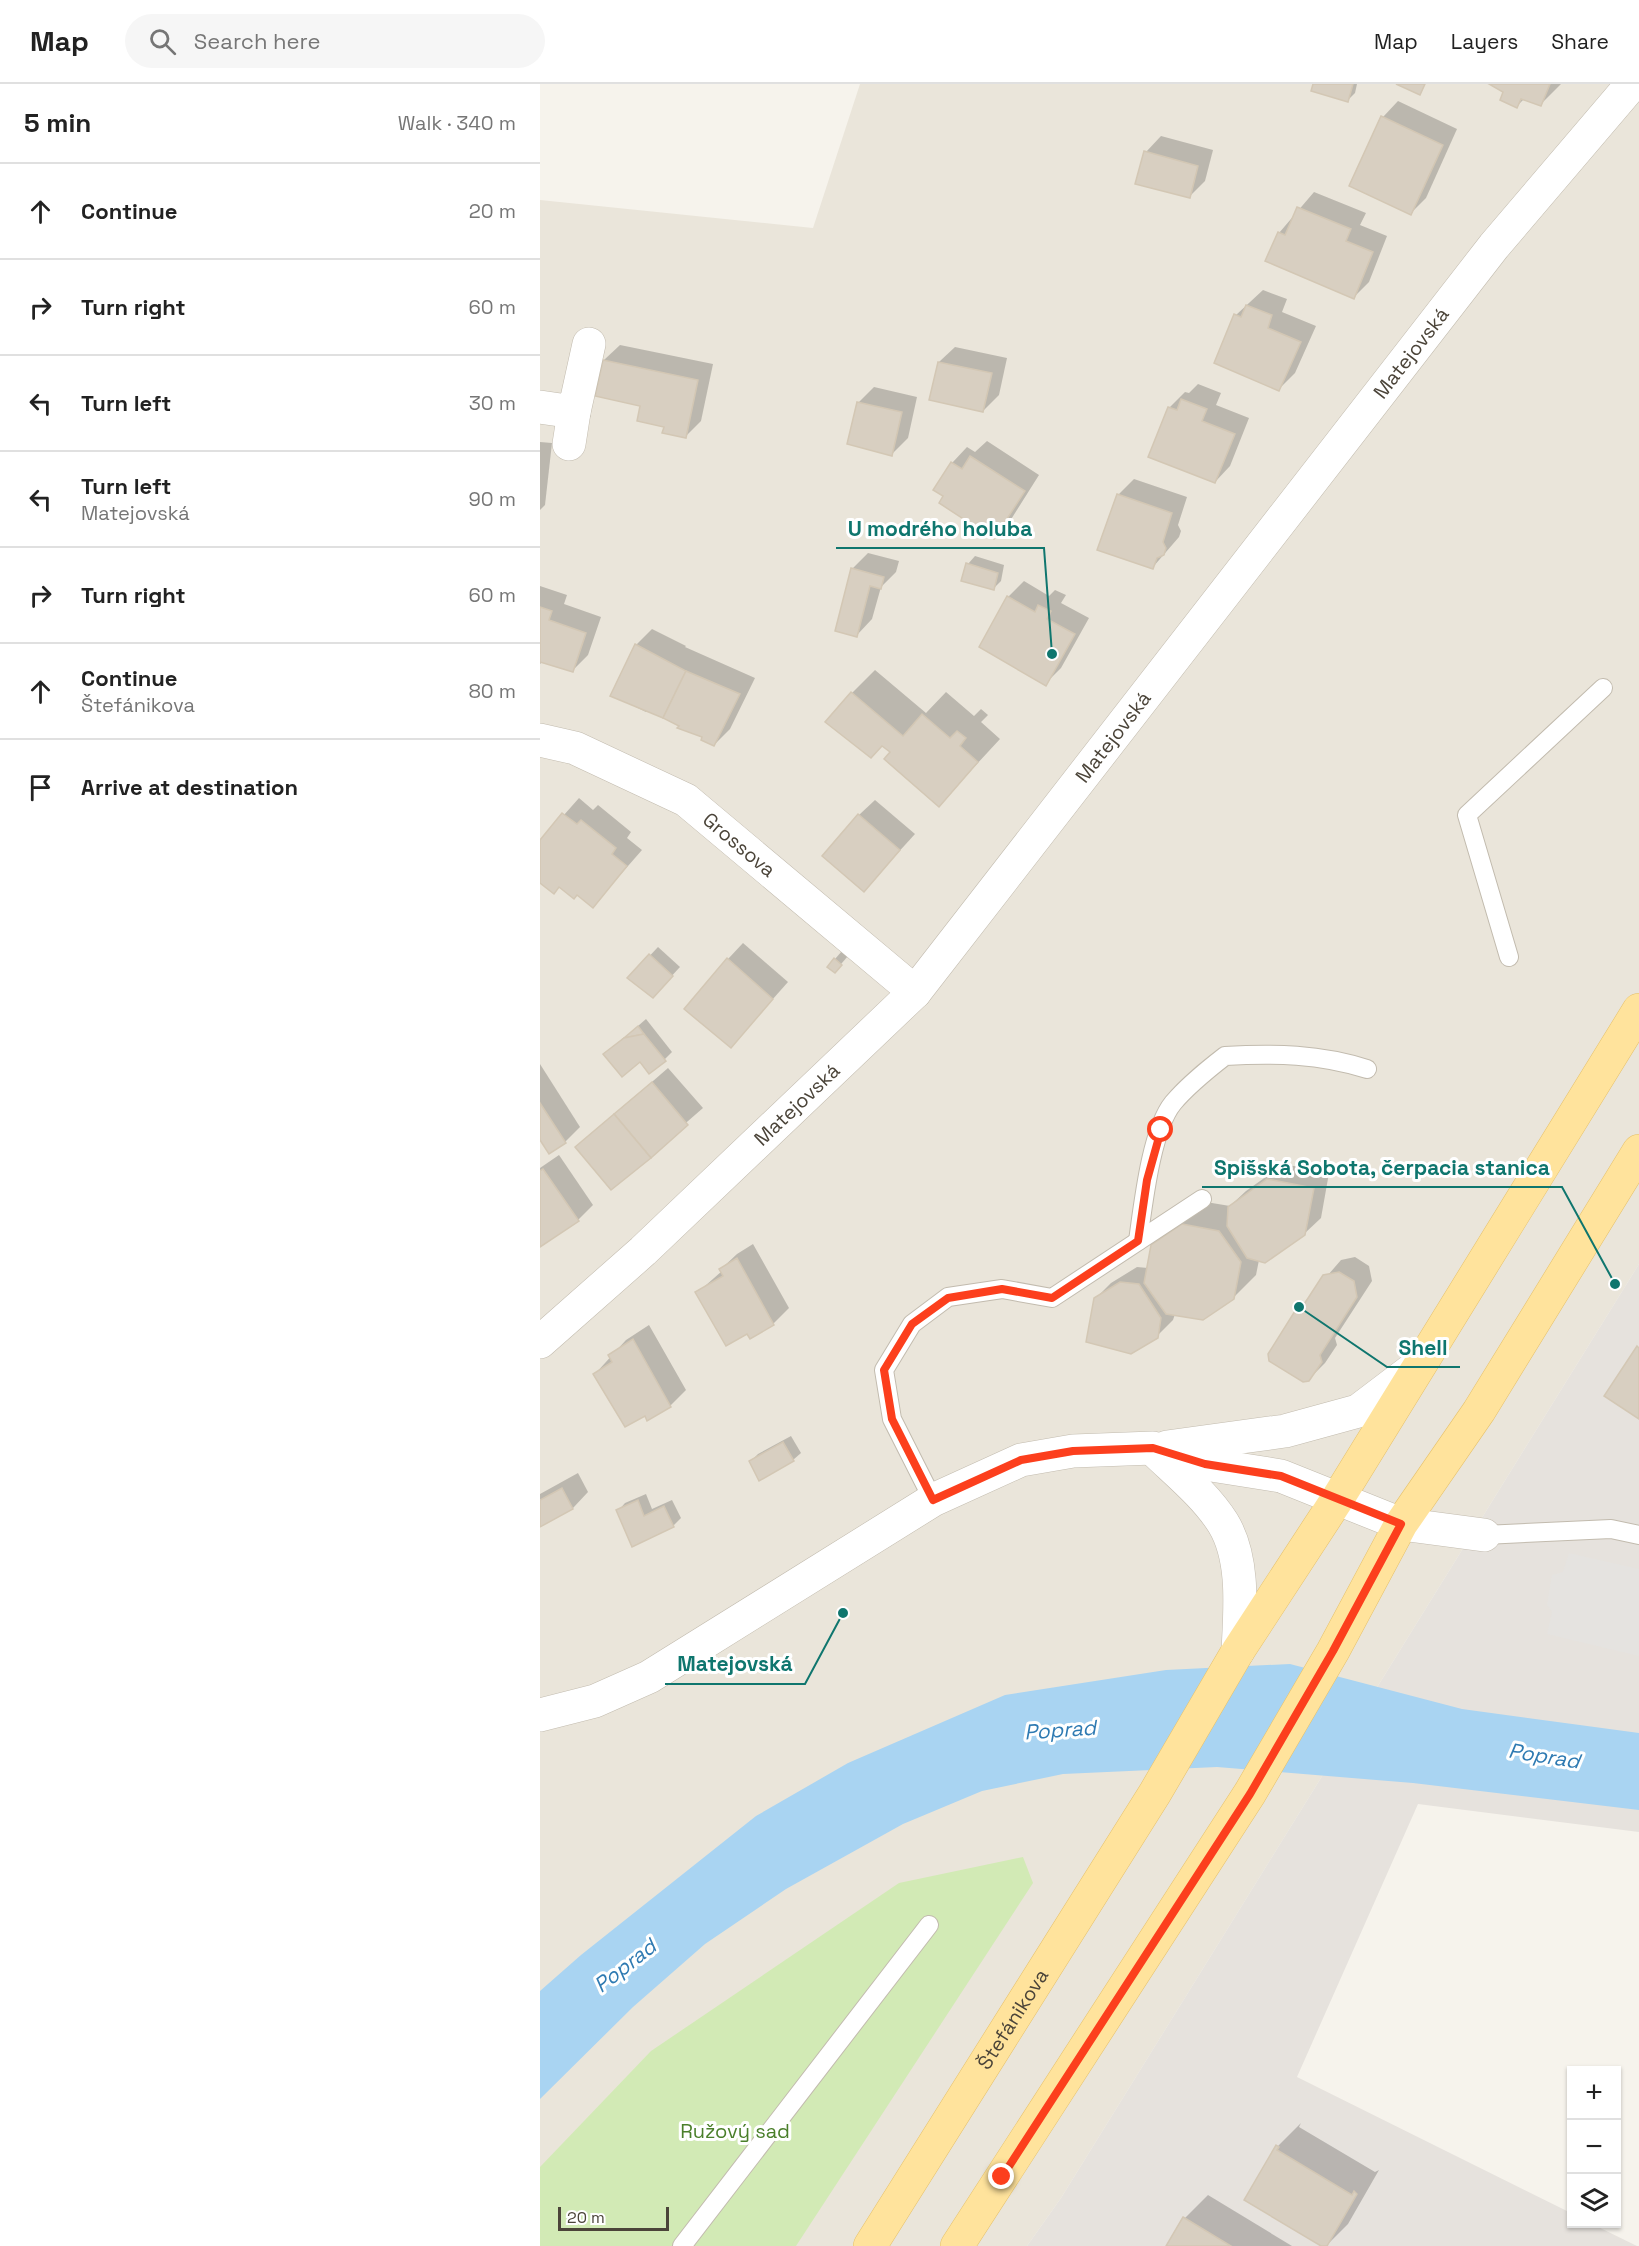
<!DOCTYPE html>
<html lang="en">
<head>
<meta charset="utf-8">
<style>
	body { margin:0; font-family:"Space Grotesk",sans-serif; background:#f6f6f6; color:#222 }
	.controls { position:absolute; right:18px; bottom:18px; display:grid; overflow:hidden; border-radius:0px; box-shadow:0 2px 4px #0004 }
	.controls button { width:54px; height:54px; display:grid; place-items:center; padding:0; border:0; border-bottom:2px solid #e0e0e0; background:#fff; color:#222; font:30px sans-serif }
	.scale { position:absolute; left:18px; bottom:15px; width:111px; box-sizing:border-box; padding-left:6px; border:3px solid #4b4439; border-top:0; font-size:16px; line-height:21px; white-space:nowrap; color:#4b4439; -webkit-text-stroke:4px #fff; paint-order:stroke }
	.stop { position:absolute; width:18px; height:18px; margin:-14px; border:4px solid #fc3f1d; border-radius:50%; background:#fff }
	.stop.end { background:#fc3f1d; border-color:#fff; box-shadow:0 2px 6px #0008 }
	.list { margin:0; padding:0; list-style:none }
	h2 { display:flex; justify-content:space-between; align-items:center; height:78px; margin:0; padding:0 24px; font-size:26px }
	h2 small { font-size:20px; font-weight:400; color:#767676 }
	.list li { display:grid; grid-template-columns:39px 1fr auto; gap:18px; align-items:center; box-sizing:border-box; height:96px; padding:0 24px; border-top:2px solid #e0e0e0 }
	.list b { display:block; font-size:22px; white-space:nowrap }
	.list p { margin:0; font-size:20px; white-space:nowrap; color:#767676 }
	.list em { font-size:20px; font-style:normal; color:#767676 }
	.icon { flex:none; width:33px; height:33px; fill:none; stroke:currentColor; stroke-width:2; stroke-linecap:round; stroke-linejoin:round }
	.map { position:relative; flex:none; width:1099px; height:2162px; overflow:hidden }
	header { display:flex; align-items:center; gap:36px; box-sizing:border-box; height:84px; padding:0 30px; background:#fff; border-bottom:2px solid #e0e0e0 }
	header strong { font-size:28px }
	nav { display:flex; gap:33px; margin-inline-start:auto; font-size:21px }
	.search { width:420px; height:54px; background:#f6f6f6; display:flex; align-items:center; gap:15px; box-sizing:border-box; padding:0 21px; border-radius:33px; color:#767676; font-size:22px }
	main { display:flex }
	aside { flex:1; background:#fff }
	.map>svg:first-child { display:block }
	.residential { fill:#eae5da }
	.industrial { fill:#e6e2dd }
	.green { fill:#d2eab5 }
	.parking { fill:#e5e3e0 }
	.water { fill:#a9d4f2 }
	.shadow { fill:#0003 }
	.building { fill:#d8cfc1; stroke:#d3c7b4; stroke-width:1.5 }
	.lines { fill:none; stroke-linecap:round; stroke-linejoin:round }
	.lane-casing { stroke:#c2bbae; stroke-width:20 }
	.street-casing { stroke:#c2bbae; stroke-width:34 }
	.primary-casing { stroke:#e6c16a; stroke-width:34 }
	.lane { stroke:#fff; stroke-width:18 }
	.street { stroke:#fff; stroke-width:33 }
	.primary { stroke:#ffe39c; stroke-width:33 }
	.route { stroke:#fc3f1d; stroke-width:8 }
	.labels { text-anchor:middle; stroke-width:6; stroke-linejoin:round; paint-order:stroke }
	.street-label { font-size:20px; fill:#4b4439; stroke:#fff }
	.park-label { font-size:20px; fill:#4a7f2a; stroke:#fff }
	.water-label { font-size:21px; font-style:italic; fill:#2e7ab2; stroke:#fff }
	.leader { fill:none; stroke:#0f766e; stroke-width:2 }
	.callout-dot { fill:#0f766e; stroke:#fff; stroke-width:2 }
	.callout-label { font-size:21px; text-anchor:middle; font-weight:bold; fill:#0f766e; stroke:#fff; stroke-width:6; stroke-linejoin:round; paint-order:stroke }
</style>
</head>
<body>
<header>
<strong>Map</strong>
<div class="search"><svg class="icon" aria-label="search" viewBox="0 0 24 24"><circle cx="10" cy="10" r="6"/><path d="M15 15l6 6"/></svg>Search here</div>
<nav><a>Map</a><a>Layers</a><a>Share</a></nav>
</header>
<main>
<aside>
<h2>5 min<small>Walk · 340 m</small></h2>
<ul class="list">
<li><svg class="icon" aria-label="ahead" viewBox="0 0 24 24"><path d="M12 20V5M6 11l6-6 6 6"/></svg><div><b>Continue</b></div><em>20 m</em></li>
<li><svg class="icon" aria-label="right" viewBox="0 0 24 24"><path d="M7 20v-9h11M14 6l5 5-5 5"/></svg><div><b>Turn right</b></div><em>60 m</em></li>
<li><svg class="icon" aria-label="left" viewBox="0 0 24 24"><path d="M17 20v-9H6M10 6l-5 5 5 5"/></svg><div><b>Turn left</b></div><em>30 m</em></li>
<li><svg class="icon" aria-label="left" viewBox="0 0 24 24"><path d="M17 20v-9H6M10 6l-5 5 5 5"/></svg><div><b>Turn left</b><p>Matejovská</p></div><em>90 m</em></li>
<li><svg class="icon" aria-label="right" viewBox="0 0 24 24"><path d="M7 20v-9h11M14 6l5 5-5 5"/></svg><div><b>Turn right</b></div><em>60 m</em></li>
<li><svg class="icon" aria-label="ahead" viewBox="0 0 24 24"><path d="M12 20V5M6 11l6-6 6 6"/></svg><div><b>Continue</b><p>Štefánikova</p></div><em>80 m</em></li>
<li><svg class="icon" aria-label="arrive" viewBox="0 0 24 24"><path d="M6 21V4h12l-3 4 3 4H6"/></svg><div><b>Arrive at destination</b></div></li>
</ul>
</aside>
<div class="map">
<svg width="1099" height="2162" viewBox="0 0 1099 2162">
	<rect width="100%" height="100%" fill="#f6f3ec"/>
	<!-- residential -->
	<path class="residential" d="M320 0H1099V1180L521 2114 487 2162H0V116L273 144Z"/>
	<!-- industrial -->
	<path class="industrial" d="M1099 1180V1748L878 1720 757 1993 1031 2129 1032 2140H1052L1097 2162H487L521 2114Z"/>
	<!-- green -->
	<path class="green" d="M483 1773 493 1799 256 2162H0V2083L111 1967 359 1799Z"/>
	<!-- parking -->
	<path class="parking" d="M1029 1469 1099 1485V1572L1007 1550 1012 1528 1007 1521 1012 1491 1023 1488Z"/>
	<!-- water -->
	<path class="water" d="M750 1580 922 1625 1099 1649V1726L873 1699 677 1683 523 1690 442 1707 363 1740 246 1805 165 1860 93 1923 0 2015V1907L41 1871 216 1732 308 1679 465 1611 626 1586Z"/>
	<!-- shadow -->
	<g class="shadow">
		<path d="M775 0H817L815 9 808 16Z"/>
		<path d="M950 0H1021L1001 20 984 15 977 22 965 7Z"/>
		<path d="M858 17 917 45 886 114 871 129 843 33Z"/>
		<path d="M621 52 673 66 665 97 649 113 606 68Z"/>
		<path d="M774 108 826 129 820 141 847 152 829 198 814 213 727 176 739 149Z"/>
		<path d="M723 206 747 215 742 228 776 242 755 289 739 305 696 231Z"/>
		<path d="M80 261 173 280 161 337 145 353 125 341 102 320 64 276Z"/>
		<path d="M415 263 467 274 459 311 443 327 399 278Z"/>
		<path d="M658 300 681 309 676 321 709 334 690 382 675 398 629 324 645 308 649 309Z"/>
		<path d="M334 303 377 313 368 354 352 370 318 319Z"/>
		<path d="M447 357 499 391 470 437 454 453 405 412 412 379 427 363 435 368Z"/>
		<path d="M0 358 12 359 5 421 0 426Z"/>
		<path d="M594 395 647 413 638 441 641 447 639 453 613 483 578 411Z"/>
		<path d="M328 469 359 477 356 488 341 503 332 535 317 551 297 546 313 484Z"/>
		<path d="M435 472 464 481 461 497 453 505 428 480Z"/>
		<path d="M484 497 509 512 515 506 526 511 521 519 549 534 521 584 505 600 468 513Z"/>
		<path d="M0 502 27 511 24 520 61 533 48 571 33 586 3 577 0 580Z"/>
		<path d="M112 545 146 562 145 563 215 594 190 645 174 661 165 652 152 649 108 626 106 628 72 611 96 561Z"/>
		<path d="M335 586 386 629 406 608 434 632 441 625 448 631 441 638 460 655 399 721 352 668 312 609Z"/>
		<path d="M39 714 53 726 58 721 91 748 87 754 102 766 53 822 38 810 0 797V758Z"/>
		<path d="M335 716 375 750 324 806 319 731Z"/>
		<path d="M203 859 248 898 191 962 188 875Z"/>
		<path d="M118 863 140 883 113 912 90 893Z"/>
		<path d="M302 867 308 872 295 887V875Z"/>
		<path d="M106 935 132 968 125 975 100 976 66 970Z"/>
		<path d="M0 980 40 1043 25 1058 0 1053Z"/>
		<path d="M128 984 163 1024 71 1104 37 1063Z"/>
		<path d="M19 1071 53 1121 38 1136 0 1161V1084Z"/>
		<path d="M744 1080 789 1089 781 1134 764 1150 719 1176 716 1191 693 1214 635 1230 633 1236 617 1252 555 1215 571 1199 597 1183 608 1184 612 1162 636 1139 666 1118 690 1122 706 1107Z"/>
		<path d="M213 1160 249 1224 233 1240 207 1248 157 1209 182 1187 181 1185 197 1170Z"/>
		<path d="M815 1173 829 1182 832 1197 795 1254 797 1261 785 1279 769 1295 756 1228 801 1176Z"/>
		<path d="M109 1241 146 1306 130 1322 108 1335 105 1329 55 1290 86 1256Z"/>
		<path d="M251 1352 261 1369 253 1376 210 1378 218 1370Z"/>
		<path d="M38 1389 48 1408 33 1424 0 1441V1410Z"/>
		<path d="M106 1410 112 1425 132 1416 141 1434 133 1442 78 1427 85 1419Z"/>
		<path d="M761 2039 759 2043 835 2088 839 2086 808 2140 786 2162 706 2115 738 2062Z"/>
		<path d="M668 2111 752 2162H627L645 2134Z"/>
	</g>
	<!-- building -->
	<g class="building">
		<path d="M773 0H813L808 18 771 7Z"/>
		<path d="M856 0H885L880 11Z"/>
		<path d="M949 0H1010L1001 22 981 15 977 24 960 16 963 8Z"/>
		<path d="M841 32 903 61 871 131 809 102Z"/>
		<path d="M604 67 658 82 650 114 595 100Z"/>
		<path d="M757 123 811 145 806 157 833 168 814 215 725 177 738 148 745 151Z"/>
		<path d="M706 221 732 231 728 244 761 258 739 307 674 279 694 230 701 233Z"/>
		<path d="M63 276 158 296 146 354 122 349 124 343 97 337 100 322 55 312Z"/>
		<path d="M398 278 452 289 443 328 389 316Z"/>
		<path d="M641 315 667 325 662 337 695 350 675 399 608 373 628 323 637 326Z"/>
		<path d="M317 318 362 328 352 372 307 360Z"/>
		<path d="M430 372 485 407 454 455 399 419 403 412 393 406 411 378 422 385Z"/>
		<path d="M577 410 632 429 623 458 626 464 624 471 617 474 613 485 557 466Z"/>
		<path d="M426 479 458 489 454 506 421 497Z"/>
		<path d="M311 484 344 493 341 505 330 502 317 553 295 547Z"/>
		<path d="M467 512 495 528 498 521 511 527 507 535 535 550 506 602 439 563Z"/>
		<path d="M0 523 12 527 9 536 46 549 33 588 0 578Z"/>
		<path d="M95 560 146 587 123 634 70 612Z"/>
		<path d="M146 587 200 610 174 662 161 656 162 653 137 644 139 642 123 634Z"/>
		<path d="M311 608 363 652 382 630 410 654 417 647 426 654 420 662 438 678 399 723 344 675 350 668 342 662 331 674 285 638Z"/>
		<path d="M22 729 37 740 41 736 76 764 72 770 87 782 53 824 37 811 34 815 19 803 14 810 0 799V756Z"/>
		<path d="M318 730 360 766 324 808 282 772Z"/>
		<path d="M109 870 133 892 113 914 87 894Z"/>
		<path d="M187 874 233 915 191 964 144 925Z"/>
		<path d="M294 874 302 881 295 889 287 883Z"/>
		<path d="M98 942 104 950 84 954Z"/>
		<path d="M104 950 126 977 109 990 100 978 82 993 63 970 84 954Z"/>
		<path d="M112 998 148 1041 111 1074 74 1030Z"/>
		<path d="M0 1019 26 1059 9 1070 0 1056Z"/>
		<path d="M74 1030 111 1074 71 1106 35 1063Z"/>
		<path d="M3 1085 39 1137 0 1163V1087Z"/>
		<path d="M727 1095 774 1104 765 1151 725 1179 707 1174 687 1142 688 1123Z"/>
		<path d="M642 1140 679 1147 701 1178 694 1215 663 1236 626 1230 604 1199 611 1161Z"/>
		<path d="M197 1174 234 1241 210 1255 207 1250 186 1262 155 1208 183 1192 179 1185Z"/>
		<path d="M799 1188 814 1197 817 1213 780 1271 782 1278 769 1297 763 1298 729 1277 728 1270 755 1227 761 1225 783 1191Z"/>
		<path d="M580 1198 599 1200 621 1234 618 1254 591 1270 546 1258 554 1214Z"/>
		<path d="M93 1255 131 1323 107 1337 105 1332 85 1343 53 1290 72 1278 68 1271Z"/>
		<path d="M1097 1262 1099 1264V1335L1064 1312Z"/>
		<path d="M243 1358 254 1377 219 1397 209 1377Z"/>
		<path d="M22 1404 33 1425 0 1443V1416Z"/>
		<path d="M98 1416 104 1432 124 1422 134 1443 92 1463 76 1426Z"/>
		<path d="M736 2061 739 2063 737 2066 812 2111 814 2107 817 2110 787 2162H781L704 2116Z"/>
		<path d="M643 2133 691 2162H626Z"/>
	</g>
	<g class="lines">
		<!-- lane casing -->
		<g class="lane-casing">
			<g id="lane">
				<path d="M969 873 927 731 1063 604"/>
				<path d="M598 1157C603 1122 611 1046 633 1019 648 1001 667 986 685 972 734 969 780 970 827 985"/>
				<path d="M393 1416 352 1335 344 1286 372 1240 408 1213 462 1205 512 1214 662 1115"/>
				<path d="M944 1451 1071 1445 1099 1451"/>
				<path d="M142 2162 389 1841"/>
			</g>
		</g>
		<!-- street casing -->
		<g class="street-casing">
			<g id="street">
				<path d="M0 323 34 328 49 260"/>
				<path d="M29 360 34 328"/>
				<path id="s1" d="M0 656 35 664 146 716 375 908"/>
				<path id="s2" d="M0 1258 103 1167 375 908 954 162 1092 0"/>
				<path d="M627 1363 745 1347 818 1327 880 1280"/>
				<path d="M616 1368C639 1390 666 1412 683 1439 705 1475 700 1526 698 1567"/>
				<path d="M0 1631 55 1617 109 1593 393 1416 481 1376 533 1367 613 1364 665 1380 741 1392 861 1440 944 1451"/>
			</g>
		</g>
		<!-- primary casing -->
		<g class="primary-casing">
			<g id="primary">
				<path id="s3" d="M330 2162 615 1709 698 1567 798 1414 1099 926"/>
				<path d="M417 2162 710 1709 793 1567 861 1440 939 1327 1099 1067"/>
			</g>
		</g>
		<!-- lane -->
		<use href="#lane" class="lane"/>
		<!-- street -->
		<use href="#street" class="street"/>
		<!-- primary -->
		<use href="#primary" class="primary"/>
	</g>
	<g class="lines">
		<!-- route -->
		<path class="route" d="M462 2093 710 1710 793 1567 861 1440 741 1392 665 1380 613 1364 533 1367 481 1376 393 1416 352 1335 344 1286 372 1240 408 1214 462 1205 512 1214 598 1157 607 1096 621 1046"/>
	</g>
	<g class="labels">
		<!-- street labels -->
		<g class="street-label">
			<text dy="7" stroke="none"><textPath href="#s2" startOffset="1322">Matejovská</textPath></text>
			<text dy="7" stroke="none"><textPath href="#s2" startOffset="836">Matejovská</textPath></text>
			<text dy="7" stroke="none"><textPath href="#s1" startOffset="228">Grossova</textPath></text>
			<text dy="7" stroke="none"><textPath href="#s2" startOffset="350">Matejovská</textPath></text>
			<text dy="7" stroke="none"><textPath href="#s3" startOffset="268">Štefánikova</textPath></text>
		</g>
		<!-- park labels -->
		<g class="park-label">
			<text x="195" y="2054">Ružový sad</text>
		</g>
		<!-- water labels -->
		<g class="water-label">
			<text transform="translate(520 1646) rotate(-4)" y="7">Poprad</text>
			<text transform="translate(1004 1672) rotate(9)" y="7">Poprad</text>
			<text transform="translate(85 1882) rotate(-38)" y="7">Poprad</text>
		</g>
	</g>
	<!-- callouts -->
	<path class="leader" d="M512 570L504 464H296M1075 1200L1022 1103H662M759 1223L847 1283H920M303 1529L265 1600H125"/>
	<g class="callout-dot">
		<circle cx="512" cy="570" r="6"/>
		<circle cx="1075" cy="1200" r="6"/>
		<circle cx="759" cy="1223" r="6"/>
		<circle cx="303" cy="1529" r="6"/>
	</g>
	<g class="callout-label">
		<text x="400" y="452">U modrého holuba</text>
		<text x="842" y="1091">Spišská Sobota, čerpacia stanica</text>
		<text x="883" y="1271">Shell</text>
		<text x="195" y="1587">Matejovská</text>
	</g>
</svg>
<div class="controls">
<button>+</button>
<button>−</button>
<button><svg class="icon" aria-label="layers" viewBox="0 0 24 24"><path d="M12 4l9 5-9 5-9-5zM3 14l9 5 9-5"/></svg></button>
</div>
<div class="scale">20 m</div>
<div class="stop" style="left:621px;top:1046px"></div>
<div class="stop end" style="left:462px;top:2093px"></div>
</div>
</main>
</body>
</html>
